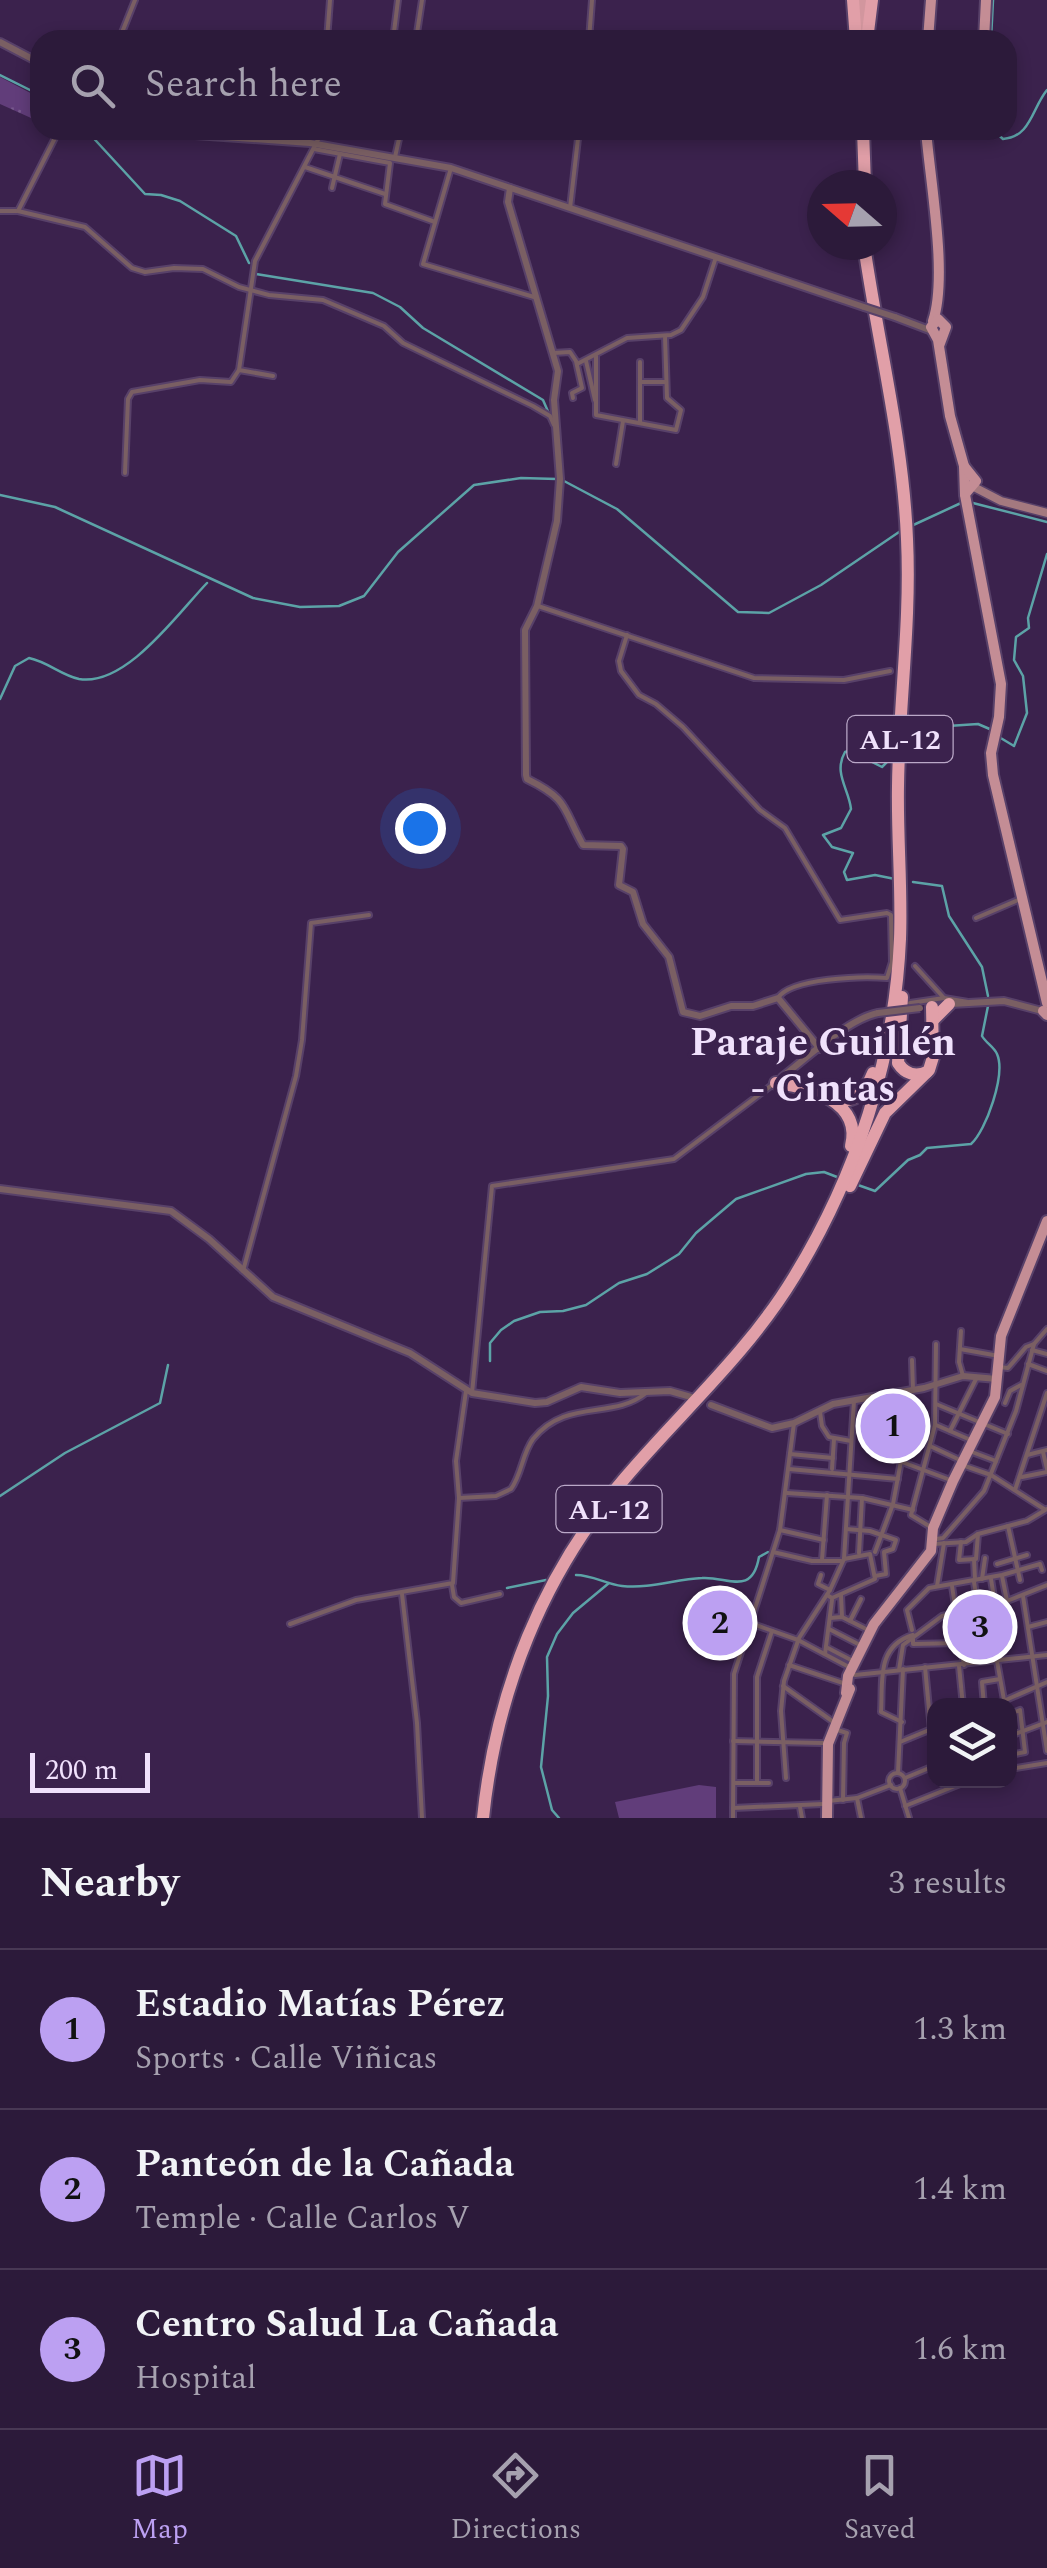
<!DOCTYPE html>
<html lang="en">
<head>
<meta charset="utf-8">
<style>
	body { margin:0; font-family:Spectral,serif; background:#382745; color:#f1f3f6 }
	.controls { position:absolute; right:30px; bottom:30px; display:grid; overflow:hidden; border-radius:20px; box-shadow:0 5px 15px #0003 }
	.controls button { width:90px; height:90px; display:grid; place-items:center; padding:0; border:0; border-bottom:2px solid #483854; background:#2c1a3a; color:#f1f3f6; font:50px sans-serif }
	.compass { position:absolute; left:807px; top:170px; width:90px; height:90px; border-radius:50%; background:#2c1a3a; box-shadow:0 5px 15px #0003; rotate:290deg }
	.scale { position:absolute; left:30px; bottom:25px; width:120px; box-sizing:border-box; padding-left:10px; border:5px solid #f0e1fc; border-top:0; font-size:28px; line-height:35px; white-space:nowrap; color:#f0e1fc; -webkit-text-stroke:8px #3b224d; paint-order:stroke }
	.you { position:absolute; left:420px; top:828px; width:35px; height:35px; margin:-25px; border:8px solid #fff; border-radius:50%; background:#1a73e8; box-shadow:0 0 0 15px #1a73e833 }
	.badge { display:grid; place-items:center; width:65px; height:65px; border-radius:50%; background:#bca0f2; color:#111; font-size:32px; font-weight:700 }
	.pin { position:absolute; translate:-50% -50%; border:5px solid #fff; box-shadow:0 2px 10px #0006 }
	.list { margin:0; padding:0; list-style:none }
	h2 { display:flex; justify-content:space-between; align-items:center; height:130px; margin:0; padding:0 40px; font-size:42px }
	h2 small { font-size:32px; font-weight:400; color:#a6a1af }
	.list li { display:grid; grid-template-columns:65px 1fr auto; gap:30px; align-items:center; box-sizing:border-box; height:160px; padding:0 40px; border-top:2px solid #483854 }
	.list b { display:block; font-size:38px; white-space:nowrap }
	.list p { margin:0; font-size:32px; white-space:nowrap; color:#a6a1af }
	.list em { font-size:32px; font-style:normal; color:#a6a1af }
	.icon { flex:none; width:55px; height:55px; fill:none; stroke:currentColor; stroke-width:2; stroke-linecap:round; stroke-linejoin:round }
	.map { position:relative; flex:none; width:1047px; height:1818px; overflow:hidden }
	.search { position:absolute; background:#2c1a3a; box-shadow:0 5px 15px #0003; left:30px; right:30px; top:30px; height:110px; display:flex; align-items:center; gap:25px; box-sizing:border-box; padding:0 35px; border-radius:30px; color:#a6a1af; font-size:38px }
	.sheet { height:610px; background:#2c1a3a }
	nav { display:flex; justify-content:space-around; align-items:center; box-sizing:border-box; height:140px; border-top:2px solid #483854; background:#2c1a3a; font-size:28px; color:#a6a1af }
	nav a { display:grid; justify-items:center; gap:5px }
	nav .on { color:#bca0f2 }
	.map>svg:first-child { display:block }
	.park { fill:url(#park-tufts) }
	.garden { fill:#613d7a }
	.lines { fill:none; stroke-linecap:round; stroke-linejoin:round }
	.stream { stroke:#5ca3a7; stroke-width:2.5 }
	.minor-casing { stroke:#584169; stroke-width:8 }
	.tertiary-casing { stroke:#584169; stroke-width:10 }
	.secondary-casing { stroke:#584169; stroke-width:11 }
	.primary-casing { stroke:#584169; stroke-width:14 }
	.trunk-casing { stroke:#584169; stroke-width:15 }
	.motorway-casing { stroke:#584169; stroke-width:16 }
	.minor { stroke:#7a5f63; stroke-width:4 }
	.tertiary { stroke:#7a5f63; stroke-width:6 }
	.secondary { stroke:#a4797f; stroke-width:8 }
	.primary { stroke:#c48d95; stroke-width:10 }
	.trunk { stroke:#d2969e; stroke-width:11 }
	.motorway { stroke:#e19fa8; stroke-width:12 }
	.tertiary-bridge-casing { stroke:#584169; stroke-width:10; stroke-linecap:butt }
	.tertiary-bridge { stroke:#7a5f63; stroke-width:6 }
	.labels { text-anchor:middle; stroke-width:8; stroke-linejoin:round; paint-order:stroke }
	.shield { fill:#3b224d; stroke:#baa8c8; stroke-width:2.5 }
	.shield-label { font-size:28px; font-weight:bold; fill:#f0e1fc }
	.district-label { font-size:40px; font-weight:bold; fill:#f0e1fc; stroke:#3b224d }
</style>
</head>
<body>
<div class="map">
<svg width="1047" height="1818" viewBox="0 0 1047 1818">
	<defs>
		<pattern id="park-tufts" width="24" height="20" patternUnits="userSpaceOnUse" patternTransform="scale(2.5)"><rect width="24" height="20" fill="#613d7a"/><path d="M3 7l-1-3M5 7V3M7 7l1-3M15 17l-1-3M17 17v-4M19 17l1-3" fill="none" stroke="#78598e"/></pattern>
	</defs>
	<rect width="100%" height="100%" fill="#3b224d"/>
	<!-- park -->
	<path class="park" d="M0 77 40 98V122L0 104Z"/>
	<!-- garden -->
	<g class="garden">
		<path d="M921 1400 929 1439 866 1452 858 1412Z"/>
		<path d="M699 1785 716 1787V1818H619L615 1802Z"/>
	</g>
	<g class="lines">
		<!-- stream -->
		<g class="stream">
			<path d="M991 40 993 0"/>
			<path d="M0 75 40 95"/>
			<path d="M86 130 145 194 161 195 180 201 236 236 249 263"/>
			<path d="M993 130 1003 139C1031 137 1032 108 1047 90"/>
			<path d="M256 274 373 293 400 307 423 328 543 400 550 416"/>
			<path d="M564 481 617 509 738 612 769 613 821 585 902 530"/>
			<path d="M0 495 55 507 253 598 300 607 339 606 364 596 398 552 474 485 521 478 557 479"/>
			<path d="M969 502 1047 522"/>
			<path d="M909 527 961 503"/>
			<path d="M0 699 15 666 29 658C48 662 61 675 79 679 126 687 178 613 207 583"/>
			<path d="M999 737 1014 746 1027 713 1023 676 1014 660 1016 637 1029 628 1028 618 1047 554"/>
			<path d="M892 757 882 767 870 761 859 748 845 752C833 773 849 789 851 809L841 828 823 835 832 847 853 853 844 872 847 880 875 875 895 879"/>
			<path d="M911 758 923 754 933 727 978 724 992 730"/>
			<path d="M913 882 942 886 949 916 982 967 988 996"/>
			<path d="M858 1185 875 1191 908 1160 920 1155 927 1148 971 1144C986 1131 1006 1074 997 1054 994 1047 986 1043 982 1036L988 1006"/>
			<path d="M490 1361V1343L501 1330 514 1321 540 1312 563 1311 586 1305 619 1283 647 1274 679 1254 696 1233 736 1199 806 1174 824 1172 837 1177"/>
			<path d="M0 1496 65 1453 160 1403 168 1365"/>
			<path d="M576 1575C592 1575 606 1584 622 1586 651 1589 675 1579 702 1578 727 1576 752 1597 759 1557L768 1552"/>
			<path d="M507 1588 546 1580"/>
			<path d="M559 1818 552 1810 541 1767 548 1696 547 1657 557 1634 573 1613 609 1583"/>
		</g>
		<!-- minor casing -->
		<g class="minor-casing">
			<g id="minor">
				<path d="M119 40 135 0"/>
				<path d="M327 40 330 0"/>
				<path d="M393 40 398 0"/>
				<path d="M416 40 422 0"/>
				<path d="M589 40 592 0"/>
				<path d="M314 149 390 163 385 204 435 222"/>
				<path d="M395 157 401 130"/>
				<path d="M305 167 385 194"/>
				<path d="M451 168 423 264 534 297"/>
				<path d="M332 188 340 154"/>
				<path d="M570 208 579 130"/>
				<path d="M0 211H18L59 130"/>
				<path d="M18 211 85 227 132 268 145 272 174 268 203 269 239 287 269 295 323 300 384 326 403 343 533 406 550 416 554 425"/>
				<path d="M553 353 570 352 576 361 582 388 572 393 573 398"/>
				<path d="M596 356V415L676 430 681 410 667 398 665 336"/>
				<path d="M586 361 595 400"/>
				<path d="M640 362V423"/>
				<path d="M577 364 627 338 671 335 681 330 703 297 716 257"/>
				<path d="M273 376 239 370 255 261 323 130"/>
				<path d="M640 382H665"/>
				<path d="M616 464 623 421"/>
				<path d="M125 473 128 399 132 392 200 380 231 382 239 370"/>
				<path d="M538 606 754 678 844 680 890 671"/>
				<path d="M627 635 619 661 621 671 639 695 656 704 683 727 760 810 785 828 840 920 887 913 891 915 892 962 887 978C863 976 790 978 778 998"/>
				<path d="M976 918 1018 900"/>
				<path d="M915 966 944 998 968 1002"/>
				<path d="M910 1003 944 998"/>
				<path d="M243 1271 296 1076 302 1040 311 923 369 915"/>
				<path d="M961 1331 959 1362 963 1376"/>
				<path d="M960 1349 999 1356"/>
				<path d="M1032 1350 1047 1354"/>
				<path d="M912 1360 913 1390"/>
				<path d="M1028 1364 1047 1371"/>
				<path d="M999 1367 1008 1368 1026 1347 1034 1344"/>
				<path d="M472 1393 492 1186 674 1159 772 1085"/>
				<path d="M1005 1403 1010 1391 1021 1385"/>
				<path d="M936 1404 1008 1434"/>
				<path d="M820 1412 822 1426 829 1437 851 1441"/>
				<path d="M936 1425 973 1441"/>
				<path d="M950 1431 977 1377"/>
				<path d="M930 1446 962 1461"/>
				<path d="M972 1452 996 1461"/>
				<path d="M1043 1452 1047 1469"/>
				<path d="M790 1454 833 1458"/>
				<path d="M1027 1455 1047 1450"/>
				<path d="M902 1462 953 1481"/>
				<path d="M965 1466 991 1475 1044 1509"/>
				<path d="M789 1469 898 1479"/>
				<path d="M832 1469 834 1439"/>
				<path d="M1022 1477 1047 1472"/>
				<path d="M1015 1490 1047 1393"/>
				<path d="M787 1493 862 1498 913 1510"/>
				<path d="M459 1498 496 1496 511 1489C522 1474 522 1454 533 1439 566 1398 613 1420 646 1393"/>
				<path d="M929 1526 911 1515 935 1425 936 1344"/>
				<path d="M1008 1526 1020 1580"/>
				<path d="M846 1529 870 1531 896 1540 893 1549 884 1552 886 1574 875 1576"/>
				<path d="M780 1530 824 1540"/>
				<path d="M936 1539 943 1538 984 1491 1016 1411 1034 1344 1047 1329"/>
				<path d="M961 1542 959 1560 976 1559 978 1534"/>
				<path d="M933 1544 966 1542 978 1534 1027 1521 1047 1509"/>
				<path d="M773 1552 812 1561H841"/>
				<path d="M875 1552 893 1504 903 1450"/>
				<path d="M859 1553 862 1498"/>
				<path d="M974 1559 975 1580"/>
				<path d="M822 1560 827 1495"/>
				<path d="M997 1564 1027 1555"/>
				<path d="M821 1575 818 1584 830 1590"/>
				<path d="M1002 1576 1007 1601"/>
				<path d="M982 1579 985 1558"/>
				<path d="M991 1579 995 1604"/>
				<path d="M974 1582 978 1607"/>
				<path d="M452 1585 454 1597 461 1603 500 1594"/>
				<path d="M937 1586 944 1543"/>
				<path d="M952 1586 964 1665"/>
				<path d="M402 1594 417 1723 422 1818"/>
				<path d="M827 1595 832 1598 875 1579 870 1554 844 1559"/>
				<path d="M841 1595 842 1617"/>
				<path d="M1023 1596 1047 1751"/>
				<path d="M830 1618 842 1617 870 1631"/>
				<path d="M850 1621 861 1599"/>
				<path d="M750 1623 798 1640 849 1667"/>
				<path d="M290 1624 356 1600 453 1583 459 1498 456 1461 466 1391"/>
				<path d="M1028 1627 1047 1622"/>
				<path d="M829 1629 860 1645"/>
				<path d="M912 1630 907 1610 929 1588 1002 1575 1040 1564 1042 1570"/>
				<path d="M913 1639V1644L959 1643"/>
				<path d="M826 1647 851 1660"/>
				<path d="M825 1654 832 1600"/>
				<path d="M997 1661 1004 1700"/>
				<path d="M789 1665 846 1684"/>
				<path d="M959 1666 963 1706"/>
				<path d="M925 1667 931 1730"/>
				<path d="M899 1670 903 1645 942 1616 1007 1601 1047 1585"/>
				<path d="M855 1675 1047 1655"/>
				<path d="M783 1686 832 1721"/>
				<path d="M984 1706 982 1682 1000 1679"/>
				<path d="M992 1706 1047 1682"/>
				<path d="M1010 1714 1020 1710 1025 1752 1010 1755"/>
				<path d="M902 1722 881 1712C883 1681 876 1646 913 1635"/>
				<path d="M834 1729 847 1733 844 1743 843 1800"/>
				<path d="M1010 1736 1047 1722"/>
				<path d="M733 1741 823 1743"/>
				<path d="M900 1742 934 1728"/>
				<path d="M1010 1769 1047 1763"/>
				<path d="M898 1773 903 1669"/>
				<circle cx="897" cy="1781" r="8"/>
				<path d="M786 1778 781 1711 784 1681 799 1638 830 1590 844 1559 854 1401"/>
				<path d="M905 1778 934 1766"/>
				<path d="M734 1783H769"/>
				<path d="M757 1783V1677L772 1631"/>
				<path d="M900 1788 909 1818"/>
				<path d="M857 1798 861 1818"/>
				<path d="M828 1801 857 1798 891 1785"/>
				<path d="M905 1806 970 1780"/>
				<path d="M800 1807 802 1818"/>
				<path d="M733 1808 823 1804"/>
				<path d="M733 1818 734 1674 780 1530 794 1423"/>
			</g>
		</g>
		<!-- tertiary casing -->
		<g class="tertiary-casing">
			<g id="tertiary">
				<path d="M0 42 40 63"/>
				<path d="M176 130 195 135 310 143 451 168 864 307"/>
				<path d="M510 188 508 202 558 371 554 400 560 479 557 521 537 606 525 630 526 775 527 779C570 800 562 808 583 845L621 846 623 849 619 885 633 892 643 924 669 957 683 1012 700 1016 731 1006H753L778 998 820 1049"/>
				<path d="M895 317 932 331"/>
				<path d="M951 1004 1004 1001 1042 1011"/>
				<path d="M782 1077C807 1058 848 1019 878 1013"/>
				<path d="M0 1189 171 1211 209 1239 273 1297 410 1353 472 1393 535 1403 547 1402 581 1387 620 1393 670 1391 691 1397"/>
				<path d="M711 1405 772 1428 794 1423 833 1404 924 1388 963 1376 997 1379"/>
			</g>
		</g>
		<!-- secondary casing -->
		<g class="secondary-casing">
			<path id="secondary" d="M972 486 1001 501 1047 513"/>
		</g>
		<!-- primary casing -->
		<g class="primary-casing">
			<g id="primary">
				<path d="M928 40 931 0"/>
				<path d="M984 40 986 0"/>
				<path d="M926 130C930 181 948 276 933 321"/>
				<path d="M939 346 946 327 938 319 931 327 938 340 950 416 964 466 965 495 1001 684 999 717 991 753 993 775 1047 1003"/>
				<path d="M964 466 976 481 965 494"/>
				<path d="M1043 1011 1047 1015"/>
				<path d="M846 1693 848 1676 874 1624 931 1551 933 1528 953 1481 995 1397 1001 1336 1047 1221"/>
				<path d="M827 1818 828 1744 850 1689"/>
			</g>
		</g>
		<!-- trunk casing -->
		<g class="trunk-casing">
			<path id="trunk" d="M860 40 864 0"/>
		</g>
		<!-- motorway casing -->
		<g class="motorway-casing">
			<g id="motorway">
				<path d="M853 0 856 40"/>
				<path d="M867 40 872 0"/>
				<path d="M863 130 865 185"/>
				<path d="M902 997 898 1063C905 1074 916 1077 927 1072"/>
				<path d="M933 1020 949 1004"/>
				<path d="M776 1083C811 1087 862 1102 851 1146"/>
				<path d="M833 1100C856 1103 865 1093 873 1073"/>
				<path d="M850 1186 885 1113 929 1070 933 1057 932 1007"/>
				<path d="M483 1818C496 1692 542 1575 625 1478 682 1411 748 1353 794 1277 856 1176 895 1058 900 939 902 888 897 837 898 786 899 703 911 622 907 539 903 440 878 343 864 245"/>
			</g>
		</g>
		<!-- minor -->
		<use href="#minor" class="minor"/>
		<!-- tertiary -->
		<use href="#tertiary" class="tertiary"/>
		<!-- secondary -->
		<use href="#secondary" class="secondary"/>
		<!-- primary -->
		<use href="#primary" class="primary"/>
		<!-- trunk -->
		<use href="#trunk" class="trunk"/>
		<!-- motorway -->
		<use href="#motorway" class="motorway"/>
		<!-- tertiary-bridge casing -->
		<g class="tertiary-bridge-casing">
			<g id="tertiary-bridge">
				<path d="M864 307 895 317"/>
				<path d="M878 1013 920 1008"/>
			</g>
		</g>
		<!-- tertiary-bridge -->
		<use href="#tertiary-bridge" class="tertiary-bridge"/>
	</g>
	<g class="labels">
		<!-- shield labels -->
		<g class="shield">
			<rect x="847.5" y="716" width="105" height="46" rx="8"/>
			<rect x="556.5" y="1486" width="105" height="46" rx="8"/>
		</g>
		<g class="shield-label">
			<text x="900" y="749">AL-12</text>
			<text x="609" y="1519">AL-12</text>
		</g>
		<!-- district labels -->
		<g class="district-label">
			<text x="823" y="1055">Paraje Guillén<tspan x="823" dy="46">- Cintas</tspan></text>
		</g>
	</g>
</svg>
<div class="controls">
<button><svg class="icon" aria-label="layers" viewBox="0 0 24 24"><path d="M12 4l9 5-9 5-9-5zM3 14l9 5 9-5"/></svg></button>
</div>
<svg class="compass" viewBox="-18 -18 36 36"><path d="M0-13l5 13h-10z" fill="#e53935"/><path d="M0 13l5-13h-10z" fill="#a6a1af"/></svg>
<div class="scale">200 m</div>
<div class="you"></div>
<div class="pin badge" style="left:893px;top:1426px">1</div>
<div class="pin badge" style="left:720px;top:1623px">2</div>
<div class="pin badge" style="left:980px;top:1627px">3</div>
<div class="search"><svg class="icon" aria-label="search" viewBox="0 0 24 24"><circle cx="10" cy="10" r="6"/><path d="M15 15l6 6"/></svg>Search here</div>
</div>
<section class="sheet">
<h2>Nearby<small>3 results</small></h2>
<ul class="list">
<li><span class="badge">1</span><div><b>Estadio Matías Pérez</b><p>Sports · Calle Viñicas</p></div><em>1.3 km</em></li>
<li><span class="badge">2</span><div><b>Panteón de la Cañada</b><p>Temple · Calle Carlos V</p></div><em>1.4 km</em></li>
<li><span class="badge">3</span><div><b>Centro Salud La Cañada</b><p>Hospital</p></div><em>1.6 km</em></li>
</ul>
</section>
<nav>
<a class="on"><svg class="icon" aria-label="map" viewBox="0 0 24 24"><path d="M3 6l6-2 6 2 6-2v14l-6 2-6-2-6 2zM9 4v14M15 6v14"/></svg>Map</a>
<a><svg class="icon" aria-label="directions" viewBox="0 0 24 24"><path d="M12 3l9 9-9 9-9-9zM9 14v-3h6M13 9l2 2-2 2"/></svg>Directions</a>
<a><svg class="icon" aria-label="saved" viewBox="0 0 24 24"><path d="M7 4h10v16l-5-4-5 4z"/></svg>Saved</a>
</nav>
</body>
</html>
